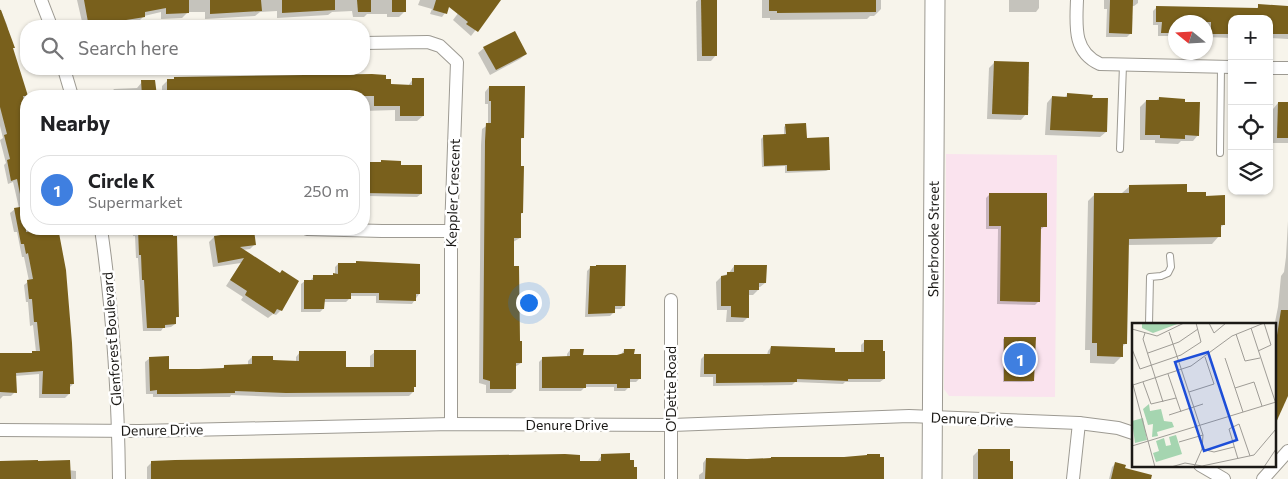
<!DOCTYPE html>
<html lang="en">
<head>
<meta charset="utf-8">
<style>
	body { margin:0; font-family:Commissioner,sans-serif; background:#f2f2f2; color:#202124 }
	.controls { position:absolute; right:15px; top:15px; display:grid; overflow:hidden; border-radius:10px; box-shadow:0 1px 4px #0004 }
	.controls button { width:45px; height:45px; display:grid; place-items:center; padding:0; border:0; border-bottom:1px solid #e0e0e0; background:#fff; color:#202124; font:25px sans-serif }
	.compass { position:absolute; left:1168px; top:15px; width:45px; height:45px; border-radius:50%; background:#fff; box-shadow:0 1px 4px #0004; rotate:288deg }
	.you { position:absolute; left:528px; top:302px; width:18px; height:18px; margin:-12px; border:4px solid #fff; border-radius:50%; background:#1a73e8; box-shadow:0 0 0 8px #1a73e833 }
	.badge { display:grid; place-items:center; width:32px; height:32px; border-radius:50%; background:#038eac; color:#fff; font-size:16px; font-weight:700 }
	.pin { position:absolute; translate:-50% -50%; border:2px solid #fff; box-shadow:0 1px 5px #0006 }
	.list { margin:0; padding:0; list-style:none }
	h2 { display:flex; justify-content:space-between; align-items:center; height:65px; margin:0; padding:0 20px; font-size:21px }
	h2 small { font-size:16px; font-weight:400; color:#757577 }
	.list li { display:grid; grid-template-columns:32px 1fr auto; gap:15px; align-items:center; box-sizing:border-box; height:70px; margin:0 10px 10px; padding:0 10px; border:1px solid #e0e0e0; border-radius:20px }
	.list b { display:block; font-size:19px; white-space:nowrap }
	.list p { margin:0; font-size:16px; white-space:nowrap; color:#757577 }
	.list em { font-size:16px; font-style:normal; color:#757577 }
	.icon { flex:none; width:28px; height:28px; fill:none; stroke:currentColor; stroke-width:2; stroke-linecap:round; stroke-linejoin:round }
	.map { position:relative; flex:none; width:1288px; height:479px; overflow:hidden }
	.search { position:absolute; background:#fff; box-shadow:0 1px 4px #0004; left:20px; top:20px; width:350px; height:55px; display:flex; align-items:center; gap:12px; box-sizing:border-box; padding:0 18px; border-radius:20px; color:#757577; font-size:19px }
	.panel { position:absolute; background:#fff; box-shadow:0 1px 4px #0004; left:20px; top:90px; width:350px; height:145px; border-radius:20px }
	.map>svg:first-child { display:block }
	.commercial { fill:#fae3ee }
	.shadow { fill:#0003 }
	.building { fill:#79601c }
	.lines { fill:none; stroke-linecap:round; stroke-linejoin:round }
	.lane-casing { stroke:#9d9a92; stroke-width:8 }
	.street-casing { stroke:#9d9a92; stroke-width:14 }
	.secondary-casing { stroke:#9d9a92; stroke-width:21 }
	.lane { stroke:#fff; stroke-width:6 }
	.street { stroke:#fff; stroke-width:12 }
	.secondary { stroke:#fff; stroke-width:19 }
	.labels { text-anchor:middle; stroke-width:5; stroke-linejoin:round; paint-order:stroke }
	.street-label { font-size:14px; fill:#1b1916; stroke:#fff }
	.inset-road { fill:none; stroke:#9f9c96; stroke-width:1 }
	.view { fill:#1d4ed8; fill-opacity:0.15; stroke:#1d4ed8; stroke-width:2.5 }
	.inset-edge { fill:none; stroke:#1b1916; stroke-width:2.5 }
</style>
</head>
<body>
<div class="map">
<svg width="1288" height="479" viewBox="0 0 1288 479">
	<rect width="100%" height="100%" fill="#f7f4eb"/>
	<!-- commercial -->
	<path class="commercial" d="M946 154 1057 155 1055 397 949 396 944 389Z"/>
	<!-- shadow -->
	<g class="shadow">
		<path d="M77 0H404L405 11 399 17H387V14H367L364 17H353L352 11 332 12 328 15 277 18V11L260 12 255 16 205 19V12H188L182 18 161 19V12L144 16 138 22 113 26H95V25L83 26Z"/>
		<path d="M420 0H449L445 13 442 17 430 14 432 9 418 5Z"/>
		<path d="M468 0H499L471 36 453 20Z"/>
		<path d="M698 0H716V55L711 61H697L696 2Z"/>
		<path d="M762 0H881V9L874 16H870L867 19 770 20V18H762Z"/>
		<path d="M1009 0H1039V8L1036 12H1009Z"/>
		<path d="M1104 0H1138V3L1134 6H1131V33L1127 37H1106L1107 9H1104Z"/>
		<path d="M1259 6 1288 8V39L1269 38V19H1232V38L1206 37V22H1176V36H1158V25H1153V11L1157 7 1255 10Z"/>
		<path d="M0 8 7 25 12 49 27 96 26 229H57L61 246 73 384 69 388V394L65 398H39V374L15 376V392L11 396H3L0 399V355H31L36 352 33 325 30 326 28 302H26L24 285 29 281 24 257H22L17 232H14L10 213 15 209 19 208 13 182 8 184 4 165 6 163 0 140 3 138 0 126Z"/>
		<path d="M484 48 526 54 520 59 490 75 478 53Z"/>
		<path d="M995 62 1026 114 1021 120 987 119 989 68Z"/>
		<path d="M174 79 384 80 390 86H408L413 79 423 116 417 121H395V110L364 111V96H109L114 89 137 88 142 82 155 94H162V86L168 80Z"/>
		<path d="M489 87 522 138 520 140 522 213 520 215V238L513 242V268L521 363 515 367V389L511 393H486V385L479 383 481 145 482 129 488 125V104H485V92Z"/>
		<path d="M1067 95 1091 99 1106 132 1100 137 1045 135 1047 103 1052 97 1064 98Z"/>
		<path d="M1159 98 1198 135 1193 141H1181L1178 144 1155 143V140H1140V107L1146 101H1156Z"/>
		<path d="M1278 103H1288V143H1272L1273 109Z"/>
		<path d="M786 125 806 139 828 170 826 171 785 173V166L762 167 761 139 763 137 784 136V127Z"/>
		<path d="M399 162V166L421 194 417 197 368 196 364 200V163Z"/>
		<path d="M1130 186 1204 197 1224 224 1219 229V236L1212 244 1127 245 1126 343 1122 347V356L1114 364 1090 363V350H1085L1088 201 1095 194 1122 193Z"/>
		<path d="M990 194 1045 226 1040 230 1039 301 1035 305 997 304 998 229H986V198Z"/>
		<path d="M1288 221V393L1282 406 1283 407 1274 419V340L1277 323 1275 322 1278 307 1281 276 1284 272 1286 257Z"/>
		<path d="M132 229H172L178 316 175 319V324L171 327 163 328 161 331H143L138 258H136L135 236H133Z"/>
		<path d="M239 229H252L249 232 255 244 250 249 242 250 281 310 276 315 273 314 268 318 241 300 243 297 226 286 241 263 213 267 209 242 214 237 247 232Z"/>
		<path d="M338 264 419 294 412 304 376 303V296H349V299L346 302H323V309L320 312H301V284L305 281H310L314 276 332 277 335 275V267Z"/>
		<path d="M734 266 765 283 760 287H758V290L753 295H748V317L743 322H726L727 310H717L716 282 721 277 729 273Z"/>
		<path d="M590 268 624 305 621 309H613V313L610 316 585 317 587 271Z"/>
		<path d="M1005 338 1033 381 1032 382H1003V339Z"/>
		<path d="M865 341 881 352 884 379 880 382H845L843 384 795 382 792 385 713 386V377H700L701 359 704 356 767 355 768 351 771 347 833 353 861 354V345Z"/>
		<path d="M570 350 582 356 621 355 624 350 639 379 636 382H629V387L625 391H614V387H585L581 391H539V362L543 358H567V354Z"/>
		<path d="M300 352 344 368H370V356L375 352 413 392 409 396 282 397 231 395 230 397H153V394H146L145 362 150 358 168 371 222 369 225 366H248V361L252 357 272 362H296V357Z"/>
		<path d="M979 450 1012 479H973V456Z"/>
		<path d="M602 455 629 461 636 479H147V467L152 462H597Z"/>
		<path d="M706 459 883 479H699V475L703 472V463Z"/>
		<path d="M0 462 76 471V479H0Z"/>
		<path d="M1115 464 1123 469 1147 479H1109L1112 467Z"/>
	</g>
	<!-- building -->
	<g class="building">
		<path d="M84 0H189V13L166 14V8L145 12V17L101 24 100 20 88 22Z"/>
		<path d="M210 0H261L262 11 210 14Z"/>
		<path d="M282 0H335V10L282 13Z"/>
		<path d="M357 0H371V12H358Z"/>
		<rect x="392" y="0" width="14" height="12"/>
		<path d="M436 0H501L478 32 466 24 468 22 449 7 447 14 433 10Z"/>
		<path d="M701 0H717V56H702Z"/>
		<path d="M769 0H876V12L777 13V11H769Z"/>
		<path d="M1110 0H1133L1132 34 1109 33Z"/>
		<path d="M1258 4 1288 6V34H1269V19H1232V34H1211V22H1176V33H1161L1162 22H1156V6L1258 8Z"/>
		<path d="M0 10H1L15 48H13L28 96H23L26 108V199H21L17 179 11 181 7 160 10 159 4 135 7 134 0 107Z"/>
		<path d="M515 31 527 54 496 70 483 47Z"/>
		<path d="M994 61 1029 62 1028 115 992 114Z"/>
		<path d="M372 74 386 75V79H391V84L412 85V78H424V116H400V106H374V96H167V79H174V77Z"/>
		<path d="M141 80H155L157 96H142Z"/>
		<path d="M489 86H525L524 138H521V166H524L523 213H521V238H514V266H519L520 341H522V363H516V389H490V381L483 379 485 141 486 123H491V101H489Z"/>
		<path d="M1067 93 1093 95 1092 98H1108L1107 132 1050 130 1052 96 1067 97Z"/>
		<path d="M1159 97 1185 99V102H1200L1199 136 1185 135V139L1160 138V135H1145L1146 100H1159Z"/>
		<path d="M1278 102H1288V138H1277Z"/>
		<path d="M806 123 807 138 829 137 830 170 787 171V165L764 166 763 135 786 134 785 124Z"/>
		<path d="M381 160 401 161V165H422V194L364 193V162H381Z"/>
		<path d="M1187 184V192H1206V196L1225 195V225H1221V237L1129 239 1127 344H1123V357L1097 356V343H1092L1094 193H1129V185Z"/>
		<path d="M989 193H1047V227H1041L1040 302 1000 301 1001 226H989Z"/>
		<path d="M26 206V232L43 229H54L55 234 59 233 66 270 72 343 74 384H70V394H42L43 371 16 373 17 393 0 392V353H32V351H40L37 322H34L32 299H29L27 280 33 279 28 253 26 254 24 244H21L14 208Z"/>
		<path d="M138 229H173V236H177L179 317H176V324L165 325V328H147L144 280H142L141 255H139Z"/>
		<path d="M254 230 256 245 240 247 280 273 282 270 299 281 282 311 277 309 274 314 245 295 247 291 230 280 244 258 218 263 214 236Z"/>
		<path d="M356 261 420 264V294H416V301L379 300V293H351V299H325L324 309H304V280H313V275H333V273L338 274V263H356Z"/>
		<path d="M596 265H626L625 306H615V313L588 314 590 266H596Z"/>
		<path d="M734 265H767L766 283H759V290H749V318L731 317V306H721V276L727 275V272H734Z"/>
		<path d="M1281 310H1288V396L1274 427V354Z"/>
		<path d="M1004 337H1036L1034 381H1004Z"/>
		<path d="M864 340H883V351H885V379H848V381L797 379V382L716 383V374H704V354H770L771 346 835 348V352H864Z"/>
		<path d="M570 349H584L583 355H617L624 353V349H635L634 354H641V379H630V388H617V384H586V388H542V357L570 356Z"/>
		<path d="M374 350H416V387H414V392L286 393 235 391V393L176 394H157V390L150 391 149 357 169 356V369H199L224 368V365L252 364V356H273V360L299 361V351H346V367H374Z"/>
		<path d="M978 449H1010V461H1013V479H978Z"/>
		<path d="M630 453V460H634V467H637V479H151V461L175 460 565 454 580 455V461H601V454Z"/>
		<path d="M867 454H880V457H884V479H705L706 458 747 459 771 458V457H844L867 455Z"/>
		<path d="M38 460V461L70 460 71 479H0V461Z"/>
		<path d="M1115 462 1126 465 1125 468 1152 475 1151 479H1111Z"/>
	</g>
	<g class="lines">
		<!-- lane casing -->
		<g class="lane-casing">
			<g id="lane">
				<path d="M1120 149 1123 65"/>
				<path d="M1220 153 1221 67"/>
				<path d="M1149 324 1150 277 1161 276 1168 273 1171 267 1170 256"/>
			</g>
		</g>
		<!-- street casing -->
		<g class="street-casing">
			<g id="street">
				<path d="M41 0 51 26"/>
				<path d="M1077 0C1076 26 1073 52 1100 64L1232 67"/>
				<path d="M364 43 428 42 440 46 457 62 451 231V424"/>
				<path d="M1269 68H1288"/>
				<path d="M64 69 72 96"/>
				<path d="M101 229C113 311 118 395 119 479"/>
				<path d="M307 229 382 231H451"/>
				<path d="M671 300V479"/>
				<path d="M0 430 139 431 451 424 672 425 909 416 1079 423 1118 428 1133 433"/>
				<path d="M1200 465 1224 479"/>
				<path d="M1073 479 1079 423"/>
				<path d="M1263 479 1288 451"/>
			</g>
		</g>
		<!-- secondary casing -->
		<g class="secondary-casing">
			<g id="secondary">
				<path id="s1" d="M932 479 935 0"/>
			</g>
		</g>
		<!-- lane -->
		<use href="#lane" class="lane"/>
		<!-- street -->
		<use href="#street" class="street"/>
		<!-- secondary -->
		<use href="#secondary" class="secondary"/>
	</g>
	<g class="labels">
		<!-- street labels -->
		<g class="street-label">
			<text transform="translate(453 193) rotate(-88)" y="5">Keppler Crescent</text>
			<text dy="5" stroke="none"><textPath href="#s1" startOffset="240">Sherbrooke Street</textPath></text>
			<text transform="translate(112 339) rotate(-94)" y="5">Glenforest Boulevard</text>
			<text transform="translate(671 389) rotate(-90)" y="5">O'Dette Road</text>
			<text transform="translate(972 419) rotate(2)" y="5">Denure Drive</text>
			<text x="567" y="430">Denure Drive</text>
			<text transform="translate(162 430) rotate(-1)" y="5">Denure Drive</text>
		</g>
	</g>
	<!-- overview -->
	<g transform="translate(1132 323)">
		<rect width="144" height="144" fill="#f7f4eb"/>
		<path d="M10 0H48L21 10 10 5ZM17 81 18 88 29 86 32 98 40 99 42 104 25 109 26 113 20 114 21 101 16 102 11 86ZM11 95 15 117 3 120 0 98ZM44 112 50 131 24 139 21 130 27 128 24 118 32 115 34 123 39 122 37 114Z" fill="#a5d5b0"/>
		<path class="inset-road" d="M77 0 82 10 94 0M119 5 144 81M0 6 25 13 52 0M37 9 71 112 70 126 62 144M13 10 11 16 31 79M104 11 113 38 128 35M0 26 8 46 49 32 69 19 64 0M126 28 139 22 132 0M16 30 47 19 66 6M93 35 111 89M36 51 49 89M0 58 23 144M11 59 19 81 44 75M1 62 59 43 100 13 132 0M103 65 122 59 130 83M57 69 82 61 73 34M37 92 71 81M47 119 71 112M0 123 144 79M70 126 82 129 102 124M106 136 97 106 107 101 118 133M39 144 53 140 70 143 122 132 144 106M132 144 144 126"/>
		<path class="view" d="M76 29 105 117 72 128 43 39Z"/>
		<rect width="144" height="144" class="inset-edge"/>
	</g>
</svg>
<div class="controls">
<button>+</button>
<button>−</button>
<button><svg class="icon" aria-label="locate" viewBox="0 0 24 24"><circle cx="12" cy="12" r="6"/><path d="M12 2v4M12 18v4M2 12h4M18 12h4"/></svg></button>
<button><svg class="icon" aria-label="layers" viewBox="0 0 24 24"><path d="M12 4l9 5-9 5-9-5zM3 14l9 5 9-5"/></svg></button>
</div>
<svg class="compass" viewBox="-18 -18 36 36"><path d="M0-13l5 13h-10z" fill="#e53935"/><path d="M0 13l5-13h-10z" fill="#757577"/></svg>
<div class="you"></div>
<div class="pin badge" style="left:1020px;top:359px;background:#3f7fe0">1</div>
<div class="search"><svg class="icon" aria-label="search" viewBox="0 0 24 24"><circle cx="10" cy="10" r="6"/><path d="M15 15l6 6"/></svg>Search here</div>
<section class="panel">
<h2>Nearby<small></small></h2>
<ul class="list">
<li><span class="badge" style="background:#3f7fe0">1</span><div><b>Circle K</b><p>Supermarket</p></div><em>250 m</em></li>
</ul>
</section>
</div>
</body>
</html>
